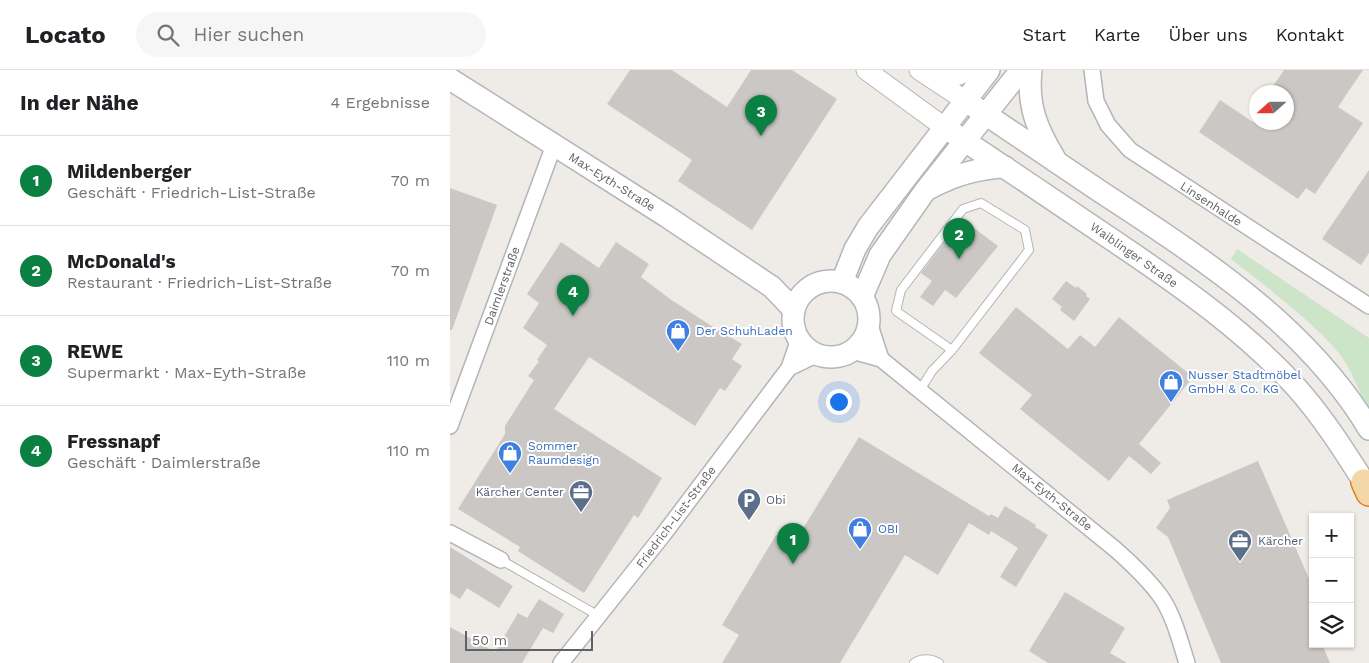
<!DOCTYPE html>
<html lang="de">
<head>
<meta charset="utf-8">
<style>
	body { margin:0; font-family:"Work Sans",sans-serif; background:#f6f6f6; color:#202124 }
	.controls { position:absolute; right:15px; bottom:15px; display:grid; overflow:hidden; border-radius:0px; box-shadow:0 1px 4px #0004 }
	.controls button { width:45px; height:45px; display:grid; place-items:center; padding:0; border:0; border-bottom:1px solid #e0e0e0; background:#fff; color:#202124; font:25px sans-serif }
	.compass { position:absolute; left:799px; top:15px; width:45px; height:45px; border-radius:50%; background:#fff; box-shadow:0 1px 4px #0004; rotate:249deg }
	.scale { position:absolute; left:15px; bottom:12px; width:128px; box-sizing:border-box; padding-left:5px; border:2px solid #5f6366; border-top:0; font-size:14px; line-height:18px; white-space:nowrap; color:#5f6366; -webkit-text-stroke:4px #fff; paint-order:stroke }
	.you { position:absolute; left:388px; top:331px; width:18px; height:18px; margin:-12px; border:4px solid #fff; border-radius:50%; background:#1a73e8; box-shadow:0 0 0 8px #1a73e833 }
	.badge { display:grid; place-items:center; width:32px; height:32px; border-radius:50%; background:#0b8043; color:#fff; font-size:16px; font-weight:700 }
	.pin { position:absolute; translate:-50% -41px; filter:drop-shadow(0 1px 2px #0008) }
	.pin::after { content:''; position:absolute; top:26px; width:18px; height:15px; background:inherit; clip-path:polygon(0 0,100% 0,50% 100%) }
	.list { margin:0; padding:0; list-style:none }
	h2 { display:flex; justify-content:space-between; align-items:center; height:65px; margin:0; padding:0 20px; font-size:21px }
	h2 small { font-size:16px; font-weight:400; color:#757577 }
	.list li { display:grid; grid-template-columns:32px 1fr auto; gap:15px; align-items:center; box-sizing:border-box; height:90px; padding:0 20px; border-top:1px solid #e0e0e0 }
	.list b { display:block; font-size:19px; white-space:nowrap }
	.list p { margin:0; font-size:16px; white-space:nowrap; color:#757577 }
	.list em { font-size:16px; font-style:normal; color:#757577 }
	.icon { flex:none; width:28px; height:28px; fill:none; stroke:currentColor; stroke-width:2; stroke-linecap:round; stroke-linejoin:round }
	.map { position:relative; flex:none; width:919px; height:593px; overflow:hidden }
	header { display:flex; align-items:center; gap:30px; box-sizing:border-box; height:70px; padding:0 25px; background:#fff; border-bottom:1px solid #e0e0e0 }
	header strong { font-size:24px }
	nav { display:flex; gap:28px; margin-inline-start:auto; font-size:18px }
	.search { width:350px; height:45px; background:#f6f6f6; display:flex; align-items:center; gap:12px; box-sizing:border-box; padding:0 18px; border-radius:28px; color:#757577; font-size:19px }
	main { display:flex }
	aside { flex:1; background:#fff }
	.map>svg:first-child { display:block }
	.green { fill:#cce4c7 }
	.building { fill:#cbc7c4 }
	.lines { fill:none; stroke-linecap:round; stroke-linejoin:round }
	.service-casing { stroke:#b2b5b8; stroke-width:10 }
	.minor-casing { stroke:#b2b5b8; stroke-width:18 }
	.tertiary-casing { stroke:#b2b5b8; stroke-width:21 }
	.secondary-casing { stroke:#b3b7ba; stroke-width:24 }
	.trunk-casing { stroke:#df7e18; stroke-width:28 }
	.service { stroke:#fff; stroke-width:8 }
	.minor { stroke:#fff; stroke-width:15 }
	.tertiary { stroke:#fff; stroke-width:19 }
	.secondary { stroke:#fff; stroke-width:21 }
	.trunk { stroke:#f4d7a8; stroke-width:25 }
	.labels { text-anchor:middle; stroke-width:4; stroke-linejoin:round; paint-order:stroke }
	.street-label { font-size:12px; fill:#5f6366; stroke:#fff }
	.shop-label { font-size:12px; fill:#366cbe; stroke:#fff; text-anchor:start }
	.service-label { font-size:12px; fill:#4e5e75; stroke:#fff; text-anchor:start }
</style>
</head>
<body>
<header>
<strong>Locato</strong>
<div class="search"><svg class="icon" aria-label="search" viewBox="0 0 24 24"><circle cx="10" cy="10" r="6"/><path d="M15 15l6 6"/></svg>Hier suchen</div>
<nav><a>Start</a><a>Karte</a><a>Über uns</a><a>Kontakt</a></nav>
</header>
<main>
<aside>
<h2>In der Nähe<small>4 Ergebnisse</small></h2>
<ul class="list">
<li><span class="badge">1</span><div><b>Mildenberger</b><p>Geschäft · Friedrich-List-Straße</p></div><em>70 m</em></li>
<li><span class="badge">2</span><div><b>McDonald's</b><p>Restaurant · Friedrich-List-Straße</p></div><em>70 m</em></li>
<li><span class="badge">3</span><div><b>REWE</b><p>Supermarkt · Max-Eyth-Straße</p></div><em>110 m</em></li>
<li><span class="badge">4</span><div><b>Fressnapf</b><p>Geschäft · Daimlerstraße</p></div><em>110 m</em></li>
</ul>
</aside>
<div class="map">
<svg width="919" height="593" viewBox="0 0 919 593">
	<rect width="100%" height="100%" fill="#efece7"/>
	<!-- green -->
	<path class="green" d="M787 179 919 268V340C908 321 902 299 888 282 860 249 815 216 781 189Z"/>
	<!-- building -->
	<g class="building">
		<path d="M180 0H222L277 37 301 0H342L387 29 302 160 228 111 242 90 157 34Z"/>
		<path d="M834 0H913L888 37 913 53 865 124 856 118 848 129 749 62 770 30 803 52H836V22H819Z"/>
		<path d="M919 100V183L911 195 872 169Z"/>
		<path d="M0 118 47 135 2 260H0Z"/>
		<path d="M512 149 548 176 506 228 495 220 483 236 470 227 482 211 471 203Z"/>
		<path d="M111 172 149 198 166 172 199 194 191 207 220 229 280 268V267L292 274 282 289 292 296 275 321 270 318 245 356 139 287 104 339 212 408 188 448 184 445 134 523 68 481 70 477 8 439 55 364V356L84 310 78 306 89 291 87 290 97 275 73 258 89 233 77 224Z"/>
		<path d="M616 211 626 218 627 216 637 224 636 226 640 229 624 251 610 240 612 237 602 229Z"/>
		<path d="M566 237 618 279 630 265 645 277 669 247 743 307 689 374 711 393 701 404 679 386 659 411 570 339 582 325 529 283Z"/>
		<path d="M409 367 539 446 541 444 548 448 555 436 586 455 585 457 598 465 566 517 550 507 568 478 541 461 539 465 519 453 488 505 455 485 390 593H272L289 565 272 555 326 465 343 475Z"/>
		<path d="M808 391 863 518V574H872L880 593H771L718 467 706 458 720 438 717 430Z"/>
		<path d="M0 477 63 516 49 538 17 518 10 529 0 523Z"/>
		<path d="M615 522 675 558 660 583 677 593H598L579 581Z"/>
		<path d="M89 529 114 544 103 563 93 558 72 593H0V557L45 582 68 543 77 548Z"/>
	</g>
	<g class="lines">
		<!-- service casing -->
		<g class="service-casing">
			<g id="service">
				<path d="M470 320 482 301 502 280 579 180 575 160 531 133 513 139 451 220 446 241 502 280"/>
				<path d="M51 490 149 546"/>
				<path d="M464 593C471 588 481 588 489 593"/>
			</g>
		</g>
		<!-- minor casing -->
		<g class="minor-casing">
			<g id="minor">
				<path d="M642 0 646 31 658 55 680 80 919 236"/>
				<path d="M419 252 431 289"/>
				<path d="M402 281 431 289 665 479C682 494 698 509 711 527 724 546 730 571 737 593"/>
				<path d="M339 298 368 284"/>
				<path d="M0 356 104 75"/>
				<path d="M0 463 51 490"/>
				<path d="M111 593 213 465 339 298 349 269"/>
			</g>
		</g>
		<!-- tertiary casing -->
		<g class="tertiary-casing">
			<g id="tertiary">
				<path d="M416 0 494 57"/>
				<path d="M469 0 516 31"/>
				<path d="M480 7H503L523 0"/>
			</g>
		</g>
		<!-- secondary casing -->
		<g class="secondary-casing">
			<g id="secondary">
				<path d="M581 0C577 36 587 59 605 89"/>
				<path d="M0 9 216 146 322 217 344 240"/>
				<path d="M516 31C561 61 606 92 651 122 751 188 856 254 919 359"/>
				<path d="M494 57C553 96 611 135 670 175 732 217 795 261 846 317 872 346 893 379 914 412"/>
				<path d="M480 118C504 105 527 98 555 97"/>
				<circle cx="381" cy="249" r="38"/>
				<path d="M392 212 405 179 418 157 539 0"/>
				<path d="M412 227 430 185 475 121 571 0"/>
			</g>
		</g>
		<!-- trunk casing -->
		<g class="trunk-casing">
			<path id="trunk" d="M914 412 919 423"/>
		</g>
		<!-- service -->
		<use href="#service" class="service"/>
		<!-- minor -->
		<use href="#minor" class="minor"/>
		<!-- tertiary -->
		<use href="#tertiary" class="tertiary"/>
		<!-- secondary -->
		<use href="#secondary" class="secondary"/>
		<!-- trunk -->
		<use href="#trunk" class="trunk"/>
	</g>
	<!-- icons -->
	<defs>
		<g id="shop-pin" transform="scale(1.25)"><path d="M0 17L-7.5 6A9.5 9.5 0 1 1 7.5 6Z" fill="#3f7fe0" stroke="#fff"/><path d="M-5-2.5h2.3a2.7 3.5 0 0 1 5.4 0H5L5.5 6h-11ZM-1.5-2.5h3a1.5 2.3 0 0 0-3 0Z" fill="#fff"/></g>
		<g id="office-pin" transform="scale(1.25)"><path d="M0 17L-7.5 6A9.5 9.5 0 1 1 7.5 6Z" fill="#5c6f8a" stroke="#fff"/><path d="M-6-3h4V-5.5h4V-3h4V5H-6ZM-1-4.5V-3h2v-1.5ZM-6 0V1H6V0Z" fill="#fff"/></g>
		<g id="parking-pin" transform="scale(1.25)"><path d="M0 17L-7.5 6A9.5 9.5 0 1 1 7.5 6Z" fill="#5c6f8a" stroke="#fff"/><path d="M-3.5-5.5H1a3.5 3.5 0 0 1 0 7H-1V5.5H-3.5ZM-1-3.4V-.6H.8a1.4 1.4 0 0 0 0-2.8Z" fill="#fff"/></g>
	</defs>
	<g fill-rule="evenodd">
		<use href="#shop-pin" x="228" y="261"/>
		<use href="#shop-pin" x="721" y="312"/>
		<use href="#shop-pin" x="60" y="383"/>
		<use href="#office-pin" x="131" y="422"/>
		<use href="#parking-pin" x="299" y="430"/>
		<use href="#shop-pin" x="410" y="459"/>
		<use href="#office-pin" x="790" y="471"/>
	</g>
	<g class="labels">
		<!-- street labels -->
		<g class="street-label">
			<text transform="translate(162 112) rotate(32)" y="4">Max-Eyth-Straße</text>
			<text transform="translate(761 134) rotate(33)" y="4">Linsenhalde</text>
			<text transform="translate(684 185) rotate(35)" y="4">Waiblinger Straße</text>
			<text transform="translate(52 216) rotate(-70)" y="4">Daimlerstraße</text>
			<text transform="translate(602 427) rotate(39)" y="4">Max-Eyth-Straße</text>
			<text transform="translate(226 447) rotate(-53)" y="4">Friedrich-List-Straße</text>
		</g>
		<!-- shop labels -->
		<g class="shop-label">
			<text x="246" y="265">Der SchuhLaden</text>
			<text x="738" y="309">Nusser Stadtmöbel<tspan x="738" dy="14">GmbH &amp; Co. KG</tspan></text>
			<text x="78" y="380">Sommer<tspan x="78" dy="14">Raumdesign</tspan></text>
			<text x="428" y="463">OBI</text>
		</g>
		<!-- service labels -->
		<g class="service-label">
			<text x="114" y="426" text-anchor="end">Kärcher Center</text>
			<text x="316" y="434">Obi</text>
			<text x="808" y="475">Kärcher</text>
		</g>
	</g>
</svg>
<div class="controls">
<button>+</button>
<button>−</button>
<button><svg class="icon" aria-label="layers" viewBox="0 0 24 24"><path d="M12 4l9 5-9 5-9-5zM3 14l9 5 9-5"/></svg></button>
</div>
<svg class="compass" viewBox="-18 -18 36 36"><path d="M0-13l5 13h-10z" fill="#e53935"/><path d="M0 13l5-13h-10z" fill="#757577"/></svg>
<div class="scale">50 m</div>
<div class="you"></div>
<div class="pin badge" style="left:343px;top:494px">1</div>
<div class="pin badge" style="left:509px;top:189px">2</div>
<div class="pin badge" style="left:311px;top:66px">3</div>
<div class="pin badge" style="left:123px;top:246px">4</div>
</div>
</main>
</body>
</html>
